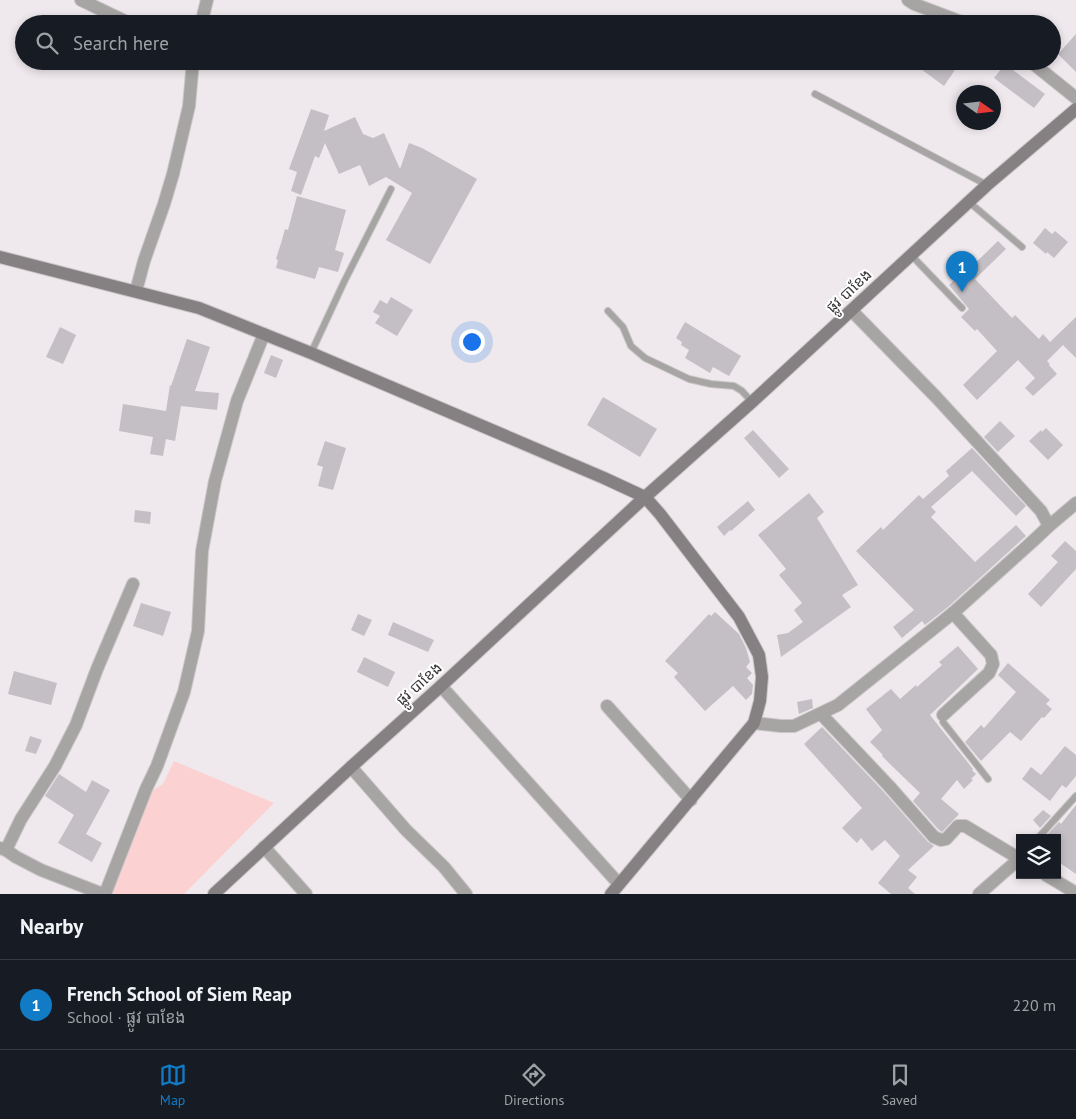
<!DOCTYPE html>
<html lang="en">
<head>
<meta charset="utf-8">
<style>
	body { margin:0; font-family:"PT Sans","Noto Sans Khmer",sans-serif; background:#20242c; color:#f1f3f6 }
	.controls { position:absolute; right:15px; bottom:15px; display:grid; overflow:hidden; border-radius:0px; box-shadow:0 2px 8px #0003 }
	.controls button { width:45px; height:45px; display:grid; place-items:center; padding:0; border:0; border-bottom:1px solid #363941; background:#171b24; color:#f1f3f6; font:25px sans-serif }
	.compass { position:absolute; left:956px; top:85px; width:45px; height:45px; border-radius:50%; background:#171b24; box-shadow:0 2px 8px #0003; rotate:104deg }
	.you { position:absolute; left:471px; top:341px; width:18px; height:18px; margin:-12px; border:4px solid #fff; border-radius:50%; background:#1a73e8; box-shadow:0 0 0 8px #1a73e833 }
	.badge { display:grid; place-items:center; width:32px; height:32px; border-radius:50%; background:#127bc6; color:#fff; font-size:16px; font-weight:700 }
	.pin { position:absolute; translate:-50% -41px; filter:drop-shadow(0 1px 2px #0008) }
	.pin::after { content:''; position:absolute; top:26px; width:18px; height:15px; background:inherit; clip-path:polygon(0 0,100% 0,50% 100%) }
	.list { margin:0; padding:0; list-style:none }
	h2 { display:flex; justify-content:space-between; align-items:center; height:65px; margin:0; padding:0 20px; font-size:21px }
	h2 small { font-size:16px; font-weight:400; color:#9ea1a6 }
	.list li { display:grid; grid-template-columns:32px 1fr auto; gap:15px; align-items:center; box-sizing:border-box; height:90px; padding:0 20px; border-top:1px solid #363941 }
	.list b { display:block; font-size:19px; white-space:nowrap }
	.list p { margin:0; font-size:16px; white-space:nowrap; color:#9ea1a6 }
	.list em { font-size:16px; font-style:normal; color:#9ea1a6 }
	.icon { flex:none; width:28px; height:28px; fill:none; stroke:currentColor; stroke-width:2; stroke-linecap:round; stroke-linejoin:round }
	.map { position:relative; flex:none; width:1076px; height:894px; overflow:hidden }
	.search { position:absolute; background:#171b24; box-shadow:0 2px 8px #0003; left:15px; right:15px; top:15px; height:55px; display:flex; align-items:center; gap:12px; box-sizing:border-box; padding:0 18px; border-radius:28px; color:#9ea1a6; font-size:19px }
	.sheet { height:155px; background:#171b24 }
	nav { display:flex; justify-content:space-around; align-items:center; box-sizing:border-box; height:70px; border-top:1px solid #363941; background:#171b24; font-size:14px; color:#9ea1a6 }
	nav a { display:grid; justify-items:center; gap:2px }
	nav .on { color:#127bc6 }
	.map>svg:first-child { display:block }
	.green { fill:#fcd1d1 }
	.building { fill:#c3bfc4 }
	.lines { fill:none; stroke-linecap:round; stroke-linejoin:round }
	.lane-casing { stroke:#cbc6c9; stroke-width:8 }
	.street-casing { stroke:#cbc6c9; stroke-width:14 }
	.secondary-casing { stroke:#cbc6c9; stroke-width:14 }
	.lane { stroke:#a7a4a4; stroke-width:6 }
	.street { stroke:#a7a4a4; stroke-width:12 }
	.secondary { stroke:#858182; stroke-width:12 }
	.labels { text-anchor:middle; stroke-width:4; stroke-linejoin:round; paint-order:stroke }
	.street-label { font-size:15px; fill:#3b383a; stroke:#fff }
</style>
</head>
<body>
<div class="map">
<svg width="1076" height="894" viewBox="0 0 1076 894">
	<rect width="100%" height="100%" fill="#efe9ed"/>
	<!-- green -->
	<path class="green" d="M174 761 274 803 184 894H114L111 893 151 791 163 784Z"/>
	<!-- building -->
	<g class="building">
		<path d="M1076 34V72L1058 54Z"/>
		<path d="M910 61H961L944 86Z"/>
		<path d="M1005 64 1045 94 1034 108 994 78Z"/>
		<path d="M311 109 329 115 324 131 355 117 363 134 373 138 384 133 400 169 409 143 422 148 477 179 430 264 386 240 412 193 386 177 369 186 360 165 339 174 325 143 319 158 315 156 301 195 291 191 297 172 289 169Z"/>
		<path d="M297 196 346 210 335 250 344 253 338 272 319 267 315 279 276 268 278 260 276 259 282 240 285 229 288 230Z"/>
		<path d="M1045 228 1052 234 1055 231 1068 242 1054 258 1047 252 1046 254 1033 243Z"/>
		<path d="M998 241 1006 249 975 279 1012 318 1015 315 1039 339 1043 334 1050 342 1076 317V358L1063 345 1047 361 1050 364 1049 365 1057 374 1033 396 1025 388 1035 378 1018 360 977 400 963 385 997 351 977 329 975 331 961 317 969 309 949 285 965 270 966 272Z"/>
		<path d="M855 278 863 286 850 297 843 288Z"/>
		<path d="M391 297 413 310 397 336 375 323 380 316 373 312 380 300 387 304Z"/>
		<path d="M685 322 741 356 729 376 713 367 710 373 685 358 689 350 681 345 682 342 676 338Z"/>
		<path d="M60 327 76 335 63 364 46 357Z"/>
		<path d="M187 339 210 347 195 391 219 393 217 410 181 406 175 441 166 439 163 456 150 454 153 437 119 431 123 404 166 411 170 385 171 386Z"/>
		<path d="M271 355 283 360 276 378 264 373Z"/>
		<path d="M603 397 657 429 640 457 587 425Z"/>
		<path d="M1000 421 1015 436 998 452 984 437Z"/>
		<path d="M1046 428 1063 445 1048 460 1029 441 1041 430 1042 432Z"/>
		<path d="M753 430 789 469 779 478 744 438Z"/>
		<path d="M325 441 346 448 333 490 318 486 323 467 317 465Z"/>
		<path d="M972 448 1026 506 1016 516 972 471 931 507 936 512 931 517 975 562 1016 525 1026 536 948 607 925 625 922 621 902 638 893 627 914 610 856 551 881 527 883 530 919 495 923 499 949 476 946 471Z"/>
		<path d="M809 493 824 512 817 518 858 585 842 595 851 607 781 657 777 635 788 633 803 622 794 610 802 603 779 575 786 569 758 535Z"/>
		<path d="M748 501 755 510 731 531 730 530 724 536 717 527Z"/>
		<path d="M135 510 151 512 150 524 134 522Z"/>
		<path d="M1065 541 1076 551V569L1041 607 1028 594 1058 562 1051 556Z"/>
		<path d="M141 603 171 612 163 636 133 626Z"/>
		<path d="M715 612 739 634 746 648 750 662 746 667 752 673 747 678 753 685 752 694 746 700 733 686 705 711 674 677 678 673 665 661 709 614 711 616Z"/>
		<path d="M358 614 372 620 364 636 351 630Z"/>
		<path d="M393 622 434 640 428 652 388 635Z"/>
		<path d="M958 646 978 669 930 715 973 769 972 770 976 774 971 779 973 780 964 789 957 780 941 799 959 814 942 832 939 830 913 801 920 793 892 766 882 756 883 755 870 742 882 730 866 709 891 689 900 699 916 685 917 687 942 665 939 662Z"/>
		<path d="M364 657 395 672 388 687 357 672Z"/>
		<path d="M1008 663 1050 700 1046 704 1052 709 1044 718 1042 717 1021 741 1010 732 981 761 965 742 981 725 984 728 1016 692 998 675Z"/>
		<path d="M14 671 57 683 51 705 8 694Z"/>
		<path d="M812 699 813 708 799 714 797 702Z"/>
		<path d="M822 727 883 791 928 842 934 846 908 870 917 877 908 888 915 894H891L878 883 900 856 885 840 872 851 861 838 857 843 842 828 862 808 804 744Z"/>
		<path d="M30 736 42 740 36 754 25 751Z"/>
		<path d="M1065 746 1076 755V776L1066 788 1062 785 1050 801 1022 779 1031 767 1041 775Z"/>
		<path d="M59 774 86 792 92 780 110 790 86 834 102 843 92 862 58 843 74 815 45 796Z"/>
		<path d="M1076 805V874L1057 861V856L1061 850 1057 847V838H1049L1047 835 1059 822 1061 824Z"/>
		<path d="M1043 810 1051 816 1040 828 1033 820Z"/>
	</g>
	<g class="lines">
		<!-- lane casing -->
		<g class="lane-casing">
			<g id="lane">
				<path d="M815 94 987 185"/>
				<path d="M969 202 1022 247"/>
				<path d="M911 255 962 308"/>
				<path d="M608 311 623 327 631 346 645 358 689 379 711 384 734 386 742 391 752 402"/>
				<path d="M311 353 344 282 391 189"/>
				<path d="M943 715V722L988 779"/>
				<path d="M1038 838 1076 796"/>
			</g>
		</g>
		<!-- street casing -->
		<g class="street-casing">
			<g id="street">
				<path d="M81 0 131 24"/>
				<path d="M908 0 914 4 967 24"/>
				<path d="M201 24 207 0"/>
				<path d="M1030 61 1076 98"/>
				<path d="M136 291 144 261 164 204 173 174 189 106 193 61"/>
				<path d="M852 311 936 397 1041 511 1049 526"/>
				<path d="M441 686 619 884"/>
				<path d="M607 706 691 800"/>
				<path d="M821 714 889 786 934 837 941 840 946 839 958 826H965L1020 859"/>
				<path d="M943 715 989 673 993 664 991 655 953 613"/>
				<path d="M754 723 781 726H794L838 705 953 613 1033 541 1049 526 1076 503"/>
				<path d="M351 767 406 830 444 867 466 894"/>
				<path d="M264 847 306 894"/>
				<path d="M0 848 6 850 16 857 41 870 103 894"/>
				<path d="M6 850 21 819 55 766 76 725 97 669 133 584"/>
				<path d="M1046 875 1076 893"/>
				<path d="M105 894 146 789 157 766 184 692 198 631 202 551 215 481 237 401 264 334"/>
				<path d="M979 894 1019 859"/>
			</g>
		</g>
		<!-- secondary casing -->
		<g class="secondary-casing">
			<g id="secondary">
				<path d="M0 257 199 308 311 353 604 478 645 497 660 514 739 617 759 655 762 677 760 701 754 723 611 894"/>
				<path d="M214 894 351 767 441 686 645 497 752 402 987 185 1076 109"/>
			</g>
		</g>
		<!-- lane -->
		<use href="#lane" class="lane"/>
		<!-- street -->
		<use href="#street" class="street"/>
		<!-- secondary -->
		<use href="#secondary" class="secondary"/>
	</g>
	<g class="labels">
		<!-- street labels -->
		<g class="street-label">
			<text transform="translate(849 291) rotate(-43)" y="5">ផ្លូវ បាខែង</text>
			<text transform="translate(419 684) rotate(-42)" y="5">ផ្លូវ បាខែង</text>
		</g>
	</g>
</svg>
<div class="controls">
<button><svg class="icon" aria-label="layers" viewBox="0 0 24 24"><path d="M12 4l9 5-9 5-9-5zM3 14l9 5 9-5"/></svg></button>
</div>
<svg class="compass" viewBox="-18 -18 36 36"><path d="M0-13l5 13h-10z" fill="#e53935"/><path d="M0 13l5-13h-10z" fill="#9ea1a6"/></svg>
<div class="you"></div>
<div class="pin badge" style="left:962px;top:292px">1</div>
<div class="search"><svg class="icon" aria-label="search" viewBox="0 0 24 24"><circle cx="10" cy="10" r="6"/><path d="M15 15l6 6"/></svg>Search here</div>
</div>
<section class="sheet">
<h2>Nearby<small></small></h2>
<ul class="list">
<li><span class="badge">1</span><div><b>French School of Siem Reap</b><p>School · ផ្លូវ បាខែង</p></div><em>220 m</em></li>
</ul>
</section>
<nav>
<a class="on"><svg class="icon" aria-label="map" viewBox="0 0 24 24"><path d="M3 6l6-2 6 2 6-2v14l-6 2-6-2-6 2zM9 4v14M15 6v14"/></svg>Map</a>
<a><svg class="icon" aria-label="directions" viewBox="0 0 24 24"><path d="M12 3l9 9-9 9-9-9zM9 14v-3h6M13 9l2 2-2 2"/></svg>Directions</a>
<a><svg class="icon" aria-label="saved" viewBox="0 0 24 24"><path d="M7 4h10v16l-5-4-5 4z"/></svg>Saved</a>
</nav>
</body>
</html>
